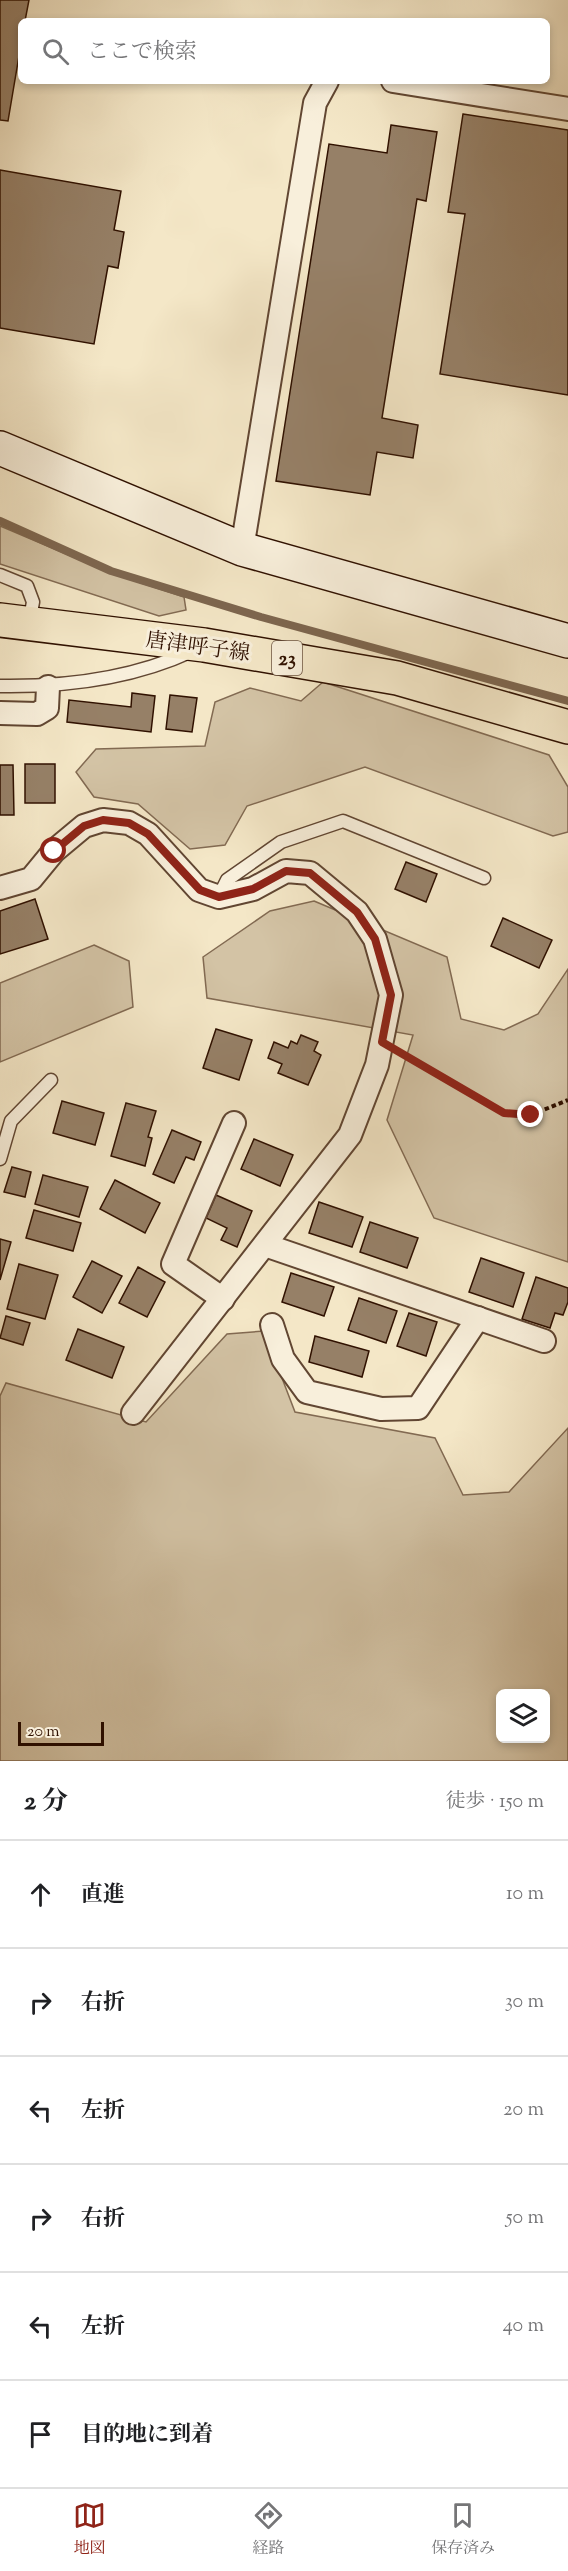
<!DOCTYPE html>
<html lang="ja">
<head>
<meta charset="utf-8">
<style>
	body { margin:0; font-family:"Sorts Mill Goudy","Noto Serif JP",serif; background:#f6f6f6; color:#202124 }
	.controls { position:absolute; right:18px; bottom:18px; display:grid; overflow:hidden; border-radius:9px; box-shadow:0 3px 9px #0003 }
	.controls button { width:54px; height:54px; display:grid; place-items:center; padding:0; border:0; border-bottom:2px solid #e0e0e0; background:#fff; color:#202124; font:30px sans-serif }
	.scale { position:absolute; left:18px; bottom:15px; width:86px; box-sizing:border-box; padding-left:6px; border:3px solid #301100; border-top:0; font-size:16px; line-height:21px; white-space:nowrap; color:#301100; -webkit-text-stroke:4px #f8efdb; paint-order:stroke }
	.stop { position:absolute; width:18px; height:18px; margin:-14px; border:4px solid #8f2418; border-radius:50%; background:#fff }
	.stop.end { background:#8f2418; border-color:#fff; box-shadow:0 2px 6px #0008 }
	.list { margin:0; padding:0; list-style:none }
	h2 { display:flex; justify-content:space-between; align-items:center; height:78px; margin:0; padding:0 24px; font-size:26px }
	h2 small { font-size:20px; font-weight:400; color:#757577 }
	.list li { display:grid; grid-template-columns:39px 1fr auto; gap:18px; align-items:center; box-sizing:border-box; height:108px; padding:0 24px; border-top:2px solid #e0e0e0 }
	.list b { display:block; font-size:22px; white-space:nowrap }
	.list em { font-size:20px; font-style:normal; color:#757577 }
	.icon { flex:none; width:33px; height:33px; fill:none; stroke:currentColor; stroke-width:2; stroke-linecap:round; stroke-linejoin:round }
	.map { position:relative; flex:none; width:568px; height:1761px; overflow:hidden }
	.search { position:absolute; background:#fff; box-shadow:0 3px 9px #0003; left:18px; right:18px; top:18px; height:66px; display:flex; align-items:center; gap:15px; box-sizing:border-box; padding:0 21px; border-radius:9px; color:#757577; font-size:22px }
	.sheet { height:726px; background:#fff }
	nav { display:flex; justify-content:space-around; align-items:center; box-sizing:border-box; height:84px; border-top:2px solid #e0e0e0; background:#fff; font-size:16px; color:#757577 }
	nav a { display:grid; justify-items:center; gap:3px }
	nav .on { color:#8f2418 }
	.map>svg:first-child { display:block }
	.green { fill:#d3c3a5; stroke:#826a52; stroke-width:1.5; fill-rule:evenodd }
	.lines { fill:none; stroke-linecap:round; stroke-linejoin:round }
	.stream { stroke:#7d664f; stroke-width:8 }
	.building { fill:#968067; stroke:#301100; stroke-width:1.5 }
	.lane-casing { stroke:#614632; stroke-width:15 }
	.street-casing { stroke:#614632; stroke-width:26 }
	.secondary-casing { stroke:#301100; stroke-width:36 }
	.primary-casing { stroke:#301100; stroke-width:36 }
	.path { stroke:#301100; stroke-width:4; stroke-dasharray:4.5 3; stroke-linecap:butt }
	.lane { stroke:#f8efdb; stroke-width:12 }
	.street { stroke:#f8efdb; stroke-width:22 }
	.secondary { stroke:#f8efdb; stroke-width:33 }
	.primary { stroke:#f4e7c7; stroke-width:33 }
	.route { stroke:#8f2418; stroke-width:8 }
	.labels { text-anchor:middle; stroke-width:6; stroke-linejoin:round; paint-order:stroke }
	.shield { fill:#f8efdb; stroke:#6c5442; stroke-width:1.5 }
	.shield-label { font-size:20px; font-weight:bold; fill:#301100 }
	.street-label { font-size:21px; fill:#301100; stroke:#f8efdb }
</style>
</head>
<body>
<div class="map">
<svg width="568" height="1761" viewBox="0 0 568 1761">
	<rect width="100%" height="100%" fill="#f4e7c7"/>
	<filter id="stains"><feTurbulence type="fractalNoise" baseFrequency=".00333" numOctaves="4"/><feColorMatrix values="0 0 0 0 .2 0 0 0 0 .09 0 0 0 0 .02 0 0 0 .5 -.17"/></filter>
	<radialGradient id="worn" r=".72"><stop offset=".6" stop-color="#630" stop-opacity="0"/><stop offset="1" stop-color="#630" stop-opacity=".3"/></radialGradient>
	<!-- green -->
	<g class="green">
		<path d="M0 526 111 573 184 597 186 610 159 616 0 564Z"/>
		<path d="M323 682 549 755 568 787V832L553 836 365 767 247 806 225 845 190 849 138 804 94 797 76 772 96 749 205 746 215 702 250 688 301 701Z"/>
		<path d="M314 901 447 957 461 1019 504 1030 538 1014 568 969V1262L434 1218 387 1120 413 1035 207 998 203 957 270 911Z"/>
		<path d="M94 945 129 961 133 1007 0 1062V983Z"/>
		<path d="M264 1331 295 1412 435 1438 463 1495 509 1492 568 1428V1761H0V1396L6 1383 146 1422 227 1334ZM500 1694H546V1738H500Z"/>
	</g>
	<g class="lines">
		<!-- stream -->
		<path class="stream" d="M0 521 111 571 261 617 568 701"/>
	</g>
	<!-- building -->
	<g class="building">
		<path d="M0 0H29L25 21H21V44L8 121 0 120Z"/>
		<path d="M463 114 568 130V395L440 374 465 214 448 212Z"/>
		<path d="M391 125 437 132 426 201 417 199 382 418 418 425 413 458 377 452 370 495 276 481 329 144 387 153Z"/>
		<path d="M0 170 121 191 114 230 124 232 118 268 108 266 94 344 0 328Z"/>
		<path d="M132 693 155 696 151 732 67 722 69 700 131 707Z"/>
		<path d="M170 695 197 698 192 732 166 729Z"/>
		<rect x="25" y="764" width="30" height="39"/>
		<path d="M0 765H13L14 815H0Z"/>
		<path d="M406 862 437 874 426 902 395 889Z"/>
		<path d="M35 899 48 939 0 954V911Z"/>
		<path d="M503 918 552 940 539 968 491 946Z"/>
		<path d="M216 1029 252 1040 239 1080 203 1068Z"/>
		<path d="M301 1035 318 1042 314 1051 321 1055 308 1085 278 1073 282 1064 268 1058 274 1042 288 1048 291 1041 297 1044Z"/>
		<path d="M62 1101 104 1113 95 1145 53 1133Z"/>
		<path d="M126 1103 156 1111 148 1137 152 1138 145 1166 111 1156Z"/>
		<path d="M172 1130 201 1142 194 1160 186 1157 174 1183 153 1174Z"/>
		<path d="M254 1139 293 1155 280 1186 241 1169Z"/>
		<path d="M12 1167 31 1172 25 1197 4 1192Z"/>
		<path d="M43 1175 88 1187 79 1217 35 1204Z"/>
		<path d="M115 1180 160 1203 145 1233 100 1209Z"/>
		<path d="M216 1195 252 1211 237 1247 221 1240 227 1228 206 1218Z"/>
		<path d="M319 1202 363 1217 352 1247 309 1233Z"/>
		<path d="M34 1210 81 1223 73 1251 26 1238Z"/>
		<path d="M370 1222 418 1238 407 1268 360 1252Z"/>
		<path d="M0 1239 11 1242 0 1280Z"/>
		<path d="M481 1258 524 1273 513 1307 469 1292Z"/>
		<path d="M92 1261 122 1276 102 1313 73 1297Z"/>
		<path d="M19 1264 58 1275 45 1319 7 1309Z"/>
		<path d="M138 1267 165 1282 147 1317 119 1303Z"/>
		<path d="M291 1273 334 1287 324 1316 282 1302Z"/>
		<path d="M536 1277 568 1288V1302L563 1315 555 1313 550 1328 522 1319Z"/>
		<path d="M359 1298 397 1311 386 1343 348 1330Z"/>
		<path d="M409 1313 437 1322 426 1356 397 1346Z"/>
		<path d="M6 1316 30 1323 23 1345 0 1338Z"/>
		<path d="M78 1329 124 1347 112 1378 66 1360Z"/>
		<path d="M315 1336 369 1351 362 1377 309 1362Z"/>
	</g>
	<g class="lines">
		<!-- lane casing -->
		<g class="lane-casing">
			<g id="lane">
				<path d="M0 575 27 586 33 602 29 623"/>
				<path d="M0 686C66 687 132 679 192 651"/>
				<path d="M219 896 227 880 281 842 343 821 484 878"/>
				<path d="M0 1159 11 1121 51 1080"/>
			</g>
		</g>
		<!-- street casing -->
		<g class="street-casing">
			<g id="street">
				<path d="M393 81 568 109"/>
				<path d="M242 549 315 103 327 81"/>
				<path d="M0 713 37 714 47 708 48 687"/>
				<path d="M0 888 31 879 54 851 84 826 103 820 129 823 148 834 199 890 219 897 253 889 286 871 310 873 357 912 375 939 391 995 377 1065 350 1135 133 1413"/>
				<path d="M265 1245 544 1341"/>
				<path d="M223 1299 173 1264 234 1123"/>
				<path d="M272 1325 283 1359 307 1392 381 1409 418 1408 478 1318"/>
			</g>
		</g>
		<!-- secondary casing -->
		<g class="secondary-casing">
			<path id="secondary" d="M0 448 242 549 568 641"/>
		</g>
		<!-- primary casing -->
		<g class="primary-casing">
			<path id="primary" d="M0 620 204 645 397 678 568 727"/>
		</g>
		<!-- path -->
		<path class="path" d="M404 1055 504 1113 531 1115 568 1100"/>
		<!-- lane -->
		<use href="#lane" class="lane"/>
		<!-- street -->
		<use href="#street" class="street"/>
		<!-- secondary -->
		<use href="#secondary" class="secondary"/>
		<!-- primary -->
		<use href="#primary" class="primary"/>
	</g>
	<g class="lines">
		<!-- route -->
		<path class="route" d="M54 851 84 826 103 820 129 823 148 834 200 890 219 897 253 889 286 871 310 873 357 912 375 939 391 995 382 1042 504 1113 531 1115"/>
	</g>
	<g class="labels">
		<!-- shield labels -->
		<rect class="shield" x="272" y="641" width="30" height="34" rx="4.5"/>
		<g class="shield-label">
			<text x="287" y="665">23</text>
		</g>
		<!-- street labels -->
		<g class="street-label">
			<text transform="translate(198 646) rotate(8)" y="7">唐津呼子線</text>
		</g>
	</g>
	<rect width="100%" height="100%" filter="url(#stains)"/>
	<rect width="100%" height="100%" fill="url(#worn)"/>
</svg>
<div class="controls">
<button><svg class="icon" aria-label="layers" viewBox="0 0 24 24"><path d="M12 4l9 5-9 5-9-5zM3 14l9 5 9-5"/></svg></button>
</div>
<div class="scale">20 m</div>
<div class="stop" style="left:54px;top:851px"></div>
<div class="stop end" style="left:531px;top:1115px"></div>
<div class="search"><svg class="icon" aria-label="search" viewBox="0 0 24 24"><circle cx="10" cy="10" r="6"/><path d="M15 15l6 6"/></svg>ここで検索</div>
</div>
<section class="sheet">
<h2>2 分<small>徒歩 · 150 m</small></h2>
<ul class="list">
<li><svg class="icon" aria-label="ahead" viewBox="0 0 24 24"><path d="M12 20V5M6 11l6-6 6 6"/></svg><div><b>直進</b></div><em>10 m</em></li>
<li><svg class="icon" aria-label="right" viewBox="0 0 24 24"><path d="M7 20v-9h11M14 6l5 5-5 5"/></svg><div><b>右折</b></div><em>30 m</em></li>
<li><svg class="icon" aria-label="left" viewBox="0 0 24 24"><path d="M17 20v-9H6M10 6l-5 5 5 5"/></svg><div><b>左折</b></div><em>20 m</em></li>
<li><svg class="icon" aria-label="right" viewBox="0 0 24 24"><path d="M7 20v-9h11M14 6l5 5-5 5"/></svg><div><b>右折</b></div><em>50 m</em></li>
<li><svg class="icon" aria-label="left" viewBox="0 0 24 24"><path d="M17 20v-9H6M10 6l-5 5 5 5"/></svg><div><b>左折</b></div><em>40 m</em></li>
<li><svg class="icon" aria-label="arrive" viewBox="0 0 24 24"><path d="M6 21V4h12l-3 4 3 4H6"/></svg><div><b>目的地に到着</b></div></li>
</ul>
</section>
<nav>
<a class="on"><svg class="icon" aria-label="map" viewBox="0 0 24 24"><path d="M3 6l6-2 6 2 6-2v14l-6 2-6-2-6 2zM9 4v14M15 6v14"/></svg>地図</a>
<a><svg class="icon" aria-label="directions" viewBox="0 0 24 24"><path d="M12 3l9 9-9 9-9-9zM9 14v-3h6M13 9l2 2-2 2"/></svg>経路</a>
<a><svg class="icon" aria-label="saved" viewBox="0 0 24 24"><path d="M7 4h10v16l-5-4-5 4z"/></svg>保存済み</a>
</nav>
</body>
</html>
